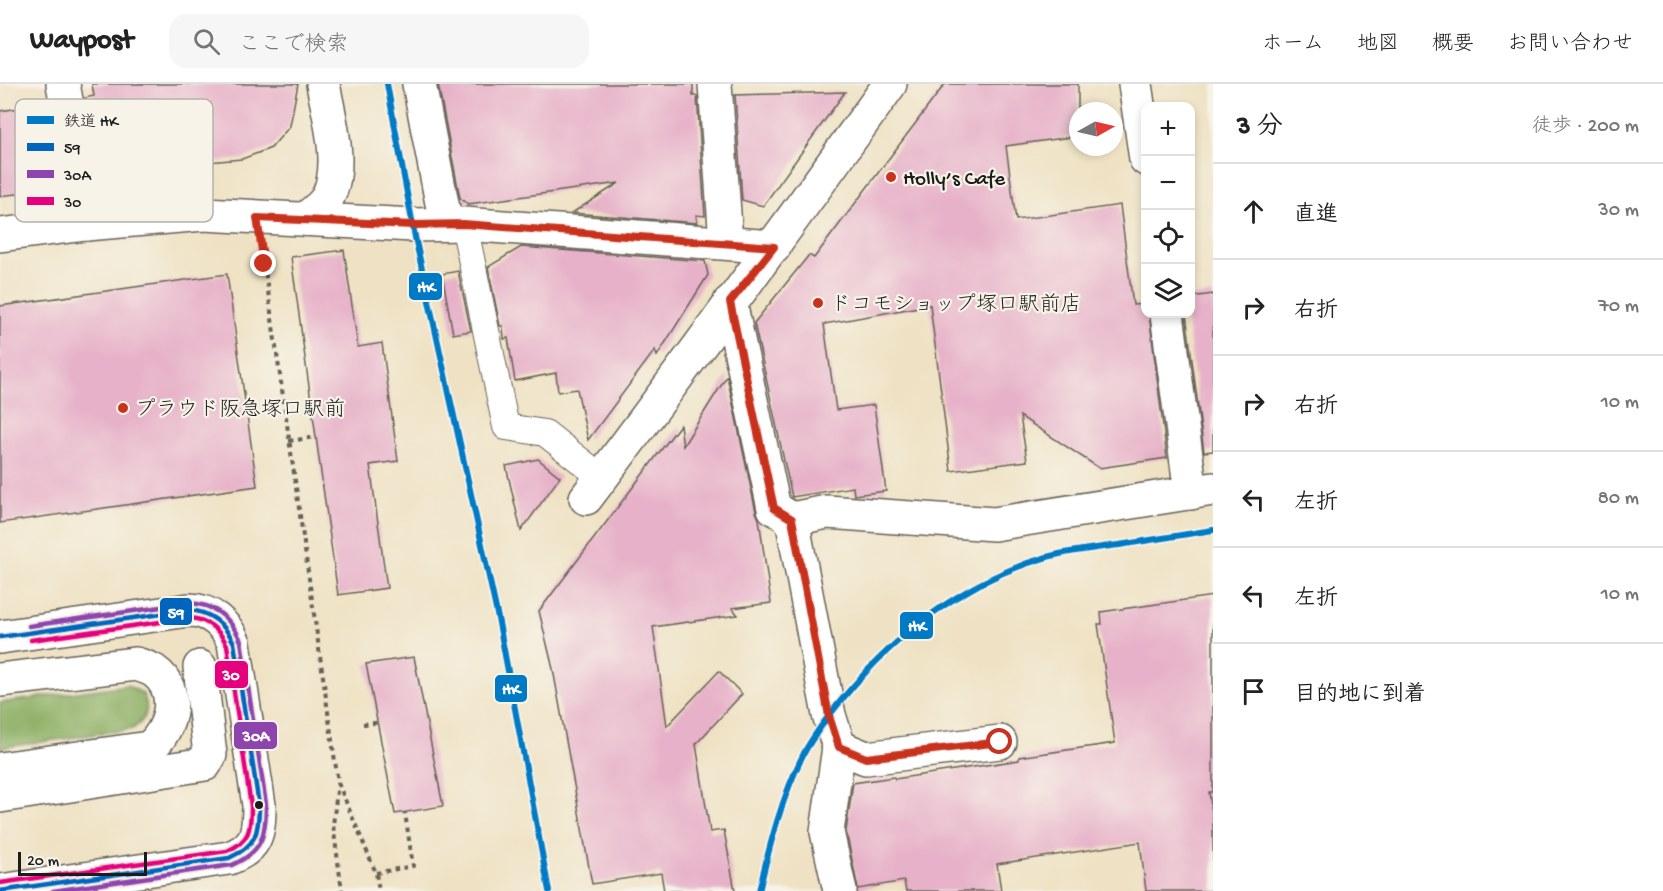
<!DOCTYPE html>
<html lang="ja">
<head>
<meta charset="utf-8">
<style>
	body { margin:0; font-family:"Gochi Hand","Klee One",sans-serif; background:#f6f6f6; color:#222 }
	.controls { position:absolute; right:18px; top:18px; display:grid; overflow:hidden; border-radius:12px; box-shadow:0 3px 9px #0003 }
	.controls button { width:54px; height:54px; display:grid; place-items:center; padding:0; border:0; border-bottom:2px solid #e0e0e0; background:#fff; color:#222; font:30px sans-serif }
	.compass { position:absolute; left:1069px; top:18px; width:54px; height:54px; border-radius:50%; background:#fff; box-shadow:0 3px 9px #0003; rotate:82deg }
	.scale { position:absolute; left:18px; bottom:15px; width:129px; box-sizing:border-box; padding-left:6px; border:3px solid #1c1c1c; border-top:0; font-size:16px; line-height:21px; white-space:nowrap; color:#1c1c1c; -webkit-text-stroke:4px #f7f3e8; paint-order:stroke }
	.stop { position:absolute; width:18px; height:18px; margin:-14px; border:4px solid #c8321e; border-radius:50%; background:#fff }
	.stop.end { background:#c8321e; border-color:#fff; box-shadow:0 2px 6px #0008 }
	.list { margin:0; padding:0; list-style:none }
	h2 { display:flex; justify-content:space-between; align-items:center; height:78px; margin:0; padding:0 24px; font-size:26px }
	h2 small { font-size:20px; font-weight:400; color:#767676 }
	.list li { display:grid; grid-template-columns:39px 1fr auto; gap:18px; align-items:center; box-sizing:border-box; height:96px; padding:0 24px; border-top:2px solid #e0e0e0 }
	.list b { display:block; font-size:22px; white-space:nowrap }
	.list em { font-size:20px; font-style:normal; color:#767676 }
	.icon { flex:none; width:33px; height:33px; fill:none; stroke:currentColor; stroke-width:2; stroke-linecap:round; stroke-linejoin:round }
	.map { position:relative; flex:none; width:1213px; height:807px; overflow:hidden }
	header { display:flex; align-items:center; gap:36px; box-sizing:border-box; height:84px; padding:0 30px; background:#fff; border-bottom:2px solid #e0e0e0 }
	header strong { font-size:28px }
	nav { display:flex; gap:33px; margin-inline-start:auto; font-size:21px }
	.search { width:420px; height:54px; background:#f6f6f6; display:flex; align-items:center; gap:15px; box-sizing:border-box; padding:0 21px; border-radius:18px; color:#767676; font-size:22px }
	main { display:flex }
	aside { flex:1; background:#fff }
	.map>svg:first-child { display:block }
	.forest { fill:#8bae62; stroke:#54653f; stroke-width:1.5 }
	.building { fill:#e7b2c9 }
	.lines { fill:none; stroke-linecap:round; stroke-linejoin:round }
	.service-casing { stroke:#666157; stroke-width:28 }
	.pedestrian-casing { stroke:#666157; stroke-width:36 }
	.minor-casing { stroke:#666157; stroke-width:36 }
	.path { stroke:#666157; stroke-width:4; stroke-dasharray:4.5 4.5; stroke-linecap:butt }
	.service { stroke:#fff; stroke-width:26 }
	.pedestrian { stroke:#fff; stroke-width:33 }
	.minor { stroke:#fff; stroke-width:33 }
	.bus-1-casing { stroke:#f7f3e8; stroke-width:9 }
	.bus-2-casing { stroke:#f7f3e8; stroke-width:9 }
	.bus-3-casing { stroke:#f7f3e8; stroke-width:9 }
	.bus-1 { stroke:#0065bd; stroke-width:4.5 }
	.bus-2 { stroke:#8e44ad; stroke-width:4.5 }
	.bus-3 { stroke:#e5007d; stroke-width:4.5 }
	.rail-1-casing { stroke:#f7f3e8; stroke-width:10 }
	.rail-1 { stroke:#007ac4; stroke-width:6 }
	.route { stroke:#c8321e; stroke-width:8 }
	.poi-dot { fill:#c8321e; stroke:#f7f3e8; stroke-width:2 }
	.bus-dot { fill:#1c1c1c; stroke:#f7f3e8; stroke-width:2 }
	.labels { text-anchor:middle; stroke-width:4.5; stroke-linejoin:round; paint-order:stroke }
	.poi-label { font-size:21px; fill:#1c1c1c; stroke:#f7f3e8; text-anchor:start }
	.key { fill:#f7f3e8; stroke:#b5b2ab; stroke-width:1.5 }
	.key-label { font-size:16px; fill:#1c1c1c }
	.line-badge { stroke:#f7f3e8; stroke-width:2 }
	.badge-label { font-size:16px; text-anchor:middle; font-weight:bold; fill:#fff }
</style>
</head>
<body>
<header>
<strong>Waypost</strong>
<div class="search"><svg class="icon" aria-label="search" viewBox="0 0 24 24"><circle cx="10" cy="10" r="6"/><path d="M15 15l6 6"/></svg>ここで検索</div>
<nav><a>ホーム</a><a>地図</a><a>概要</a><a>お問い合わせ</a></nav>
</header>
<main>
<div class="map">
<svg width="1213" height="807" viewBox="0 0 1213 807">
	<rect width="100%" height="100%" fill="#f7f3e8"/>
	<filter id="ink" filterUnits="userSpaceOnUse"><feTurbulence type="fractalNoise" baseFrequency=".0167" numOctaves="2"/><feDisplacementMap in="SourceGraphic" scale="12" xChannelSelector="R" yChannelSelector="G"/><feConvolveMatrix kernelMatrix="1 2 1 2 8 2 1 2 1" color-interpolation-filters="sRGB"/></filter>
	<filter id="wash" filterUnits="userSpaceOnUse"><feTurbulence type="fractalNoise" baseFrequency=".008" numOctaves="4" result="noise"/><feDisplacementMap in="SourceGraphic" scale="24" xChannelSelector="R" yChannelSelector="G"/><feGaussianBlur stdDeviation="1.35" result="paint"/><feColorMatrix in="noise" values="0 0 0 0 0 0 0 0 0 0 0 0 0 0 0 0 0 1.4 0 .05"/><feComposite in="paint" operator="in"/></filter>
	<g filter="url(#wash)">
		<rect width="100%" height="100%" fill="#efe2c4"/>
		<!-- forest -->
		<path class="forest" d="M127 601 142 609C151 624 146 637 132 645L0 664V619Z"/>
		<g id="blocks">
			<!-- building -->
			<g class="building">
				<path d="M92 0H298L290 42 271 64 242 75 197 79 196 72 106 86 97 34 90 45 85 14 94 12Z"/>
				<path d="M438 0H693V12H697L705 132 696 131 697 139 572 129 619 99 468 120 460 114Z"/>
				<path d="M945 0H1078V52L1006 62 1016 136 1120 121 1133 221 1146 220V230H1149L1167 374 1099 384 1020 332 1027 377 951 387 930 221 824 240 836 326 874 321 886 407 854 411 853 403 792 413 754 239 809 171 814 174Z"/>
				<path d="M845 8 763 122 742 116 735 11Z"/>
				<path d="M48 20 60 89 48 106 0 112V27Z"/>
				<path d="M521 163 705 177 708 191 657 272 655 266 588 356 577 305 558 308 556 289 515 297 508 254 504 255 503 242H500L488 183Z"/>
				<path d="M344 166 358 263 382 259 398 377 370 381 387 504 338 511 291 173Z"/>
				<path d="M458 187 471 247 453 250 442 190Z"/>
				<path d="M227 190 257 402 0 439V222Z"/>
				<path d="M1213 210V367L1204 368 1186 230H1191V213Z"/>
				<path d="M727 292 756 428 759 435 771 519 732 524 738 531 653 543 667 642 719 587 742 610 696 660 710 748 724 746 735 807H664L661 789 592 800 553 585 539 527 680 341 683 362Z"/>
				<path d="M538 375 560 393 521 447 506 382Z"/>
				<path d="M1213 512V708H1209L1213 735V807H1146L1140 758 997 780 1001 807H906L904 797 858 805 846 747 853 699 894 693 895 695 1019 676V673L1115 659 1098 540H1102L1101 528Z"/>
				<path d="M414 573 443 722 395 730 366 580Z"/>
			</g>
		</g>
	</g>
	<g filter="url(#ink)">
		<use href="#blocks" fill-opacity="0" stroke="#666157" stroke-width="1.5"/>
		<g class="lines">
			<!-- service casing -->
			<g class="service-casing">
				<path id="service" d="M464 140 506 343 545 349 601 393"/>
			</g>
			<!-- pedestrian casing -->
			<g class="pedestrian-casing">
				<path id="pedestrian" d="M0 712 205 680 210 671 200 583"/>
			</g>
			<!-- minor casing -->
			<g class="minor-casing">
				<g id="minor">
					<path d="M63 0 83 107 86 140"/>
					<path d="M419 0 446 140"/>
					<path d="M715 0 726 158"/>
					<path d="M1135 0 1146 75"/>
					<path d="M305 135C313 129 320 124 326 116 345 85 329 33 323 0"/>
					<path d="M0 151 86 140 204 130 413 141 464 140 774 163"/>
					<path d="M730 218 774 424 792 435 829 631 839 663 827 748 840 807"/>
					<path d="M1167 230 1191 409"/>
					<path d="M586 414C690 277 790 139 890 0"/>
					<path d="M792 435 827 428 994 440 1213 405"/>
					<path d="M0 553 189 526C210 526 226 540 234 559L259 721C259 749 257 764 229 774L0 807"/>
					<path d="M0 596 136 580C142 582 149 584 154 587 181 606 172 646 149 664L0 685"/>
					<path d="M839 663 866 674 1000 658"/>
				</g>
			</g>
			<!-- path -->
			<g class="path">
				<path d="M263 172 338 698 333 741 342 807"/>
				<path d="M289 357 316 353"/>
				<path d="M363 640 377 639"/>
				<path d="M338 699 376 789 379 807"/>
				<path d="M376 789 413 782 405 729"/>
			</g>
			<!-- service -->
			<use href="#service" class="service"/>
			<!-- pedestrian -->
			<use href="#pedestrian" class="pedestrian"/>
			<!-- minor -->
			<use href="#minor" class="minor"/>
			<!-- bus-1 casing -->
			<g class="bus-1-casing">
				<path id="bus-1" d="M0 553 189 526C211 528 225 540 234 559L259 721C259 749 256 762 229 774L0 807"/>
			</g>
			<!-- bus-2 casing -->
			<g class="bus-2-casing">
				<path id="bus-2" d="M29 542 189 519C214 520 231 534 241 557L266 720C266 752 262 768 232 781L53 807"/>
			</g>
			<!-- bus-3 casing -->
			<g class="bus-3-casing">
				<path id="bus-3" d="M0 799 227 767C250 757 251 745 251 722L227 561C219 545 207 535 189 534L31 556"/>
			</g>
			<!-- bus-1 -->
			<use href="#bus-1" class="bus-1"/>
			<!-- bus-2 -->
			<use href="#bus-2" class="bus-2"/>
			<!-- bus-3 -->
			<use href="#bus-3" class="bus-3"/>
			<!-- rail-1 casing -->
			<g class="rail-1-casing">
				<g id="rail-1">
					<path d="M387 0 415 153 499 539 549 807"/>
					<path d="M759 807C770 760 782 712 804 669 815 649 829 631 844 613 897 549 966 496 1047 473 1070 467 1095 464 1119 461 1150 456 1181 451 1213 446"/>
				</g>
			</g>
			<!-- rail-1 -->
			<use href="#rail-1" class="rail-1"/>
		</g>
	</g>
	<g class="lines" filter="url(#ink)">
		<!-- route -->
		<path class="route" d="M264 180 257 134 413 141 464 140 774 163 730 218 774 424 792 435 829 632 839 663 866 674 1000 658"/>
	</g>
	<!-- markers -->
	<g class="poi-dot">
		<circle cx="891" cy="93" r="6"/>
		<circle cx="818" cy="219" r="6"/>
		<circle cx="123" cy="324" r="6"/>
	</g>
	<circle class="bus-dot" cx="259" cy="721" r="5"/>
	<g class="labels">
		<!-- poi labels -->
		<g class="poi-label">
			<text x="903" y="100">Holly’s Cafe</text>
			<text x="830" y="226">ドコモショップ塚口駅前店</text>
			<text x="135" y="331">プラウド阪急塚口駅前</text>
		</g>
	</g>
	<!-- legend -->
	<rect x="15" y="15" width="198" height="123" rx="9" class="key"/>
	<rect x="27" y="32" width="27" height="8" fill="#007ac4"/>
	<rect x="27" y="59" width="27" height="8" fill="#0065bd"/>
	<rect x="27" y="86" width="27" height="8" fill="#8e44ad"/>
	<rect x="27" y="113" width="27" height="8" fill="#e5007d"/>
	<g class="key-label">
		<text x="64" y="42">鉄道 HK</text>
		<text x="64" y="69">59</text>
		<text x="64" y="96">30A</text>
		<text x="64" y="123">30</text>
	</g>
	<g class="line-badge">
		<rect x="408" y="188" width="35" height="29" rx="6" fill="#007ac4"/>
		<rect x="159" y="513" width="34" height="29" rx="6" fill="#0065bd"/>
		<rect x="899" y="527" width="35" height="29" rx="6" fill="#007ac4"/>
		<rect x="214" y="576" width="35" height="29" rx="6" fill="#e5007d"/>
		<rect x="494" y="590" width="34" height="29" rx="6" fill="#007ac4"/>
		<rect x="233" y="637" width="45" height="29" rx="6" fill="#8e44ad"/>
	</g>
	<g class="badge-label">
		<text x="426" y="208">HK</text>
		<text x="176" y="534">59</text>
		<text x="917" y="547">HK</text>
		<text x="231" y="596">30</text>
		<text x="511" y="610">HK</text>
		<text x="256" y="657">30A</text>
	</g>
</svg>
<div class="controls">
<button>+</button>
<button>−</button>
<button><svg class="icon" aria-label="locate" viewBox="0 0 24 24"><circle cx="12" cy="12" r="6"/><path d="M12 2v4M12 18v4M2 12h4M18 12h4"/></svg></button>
<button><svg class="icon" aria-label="layers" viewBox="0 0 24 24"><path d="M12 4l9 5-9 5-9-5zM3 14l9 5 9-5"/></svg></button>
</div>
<svg class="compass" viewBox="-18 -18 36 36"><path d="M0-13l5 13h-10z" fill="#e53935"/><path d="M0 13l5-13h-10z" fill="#767676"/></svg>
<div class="scale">20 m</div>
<div class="stop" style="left:1000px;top:658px"></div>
<div class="stop end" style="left:264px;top:180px"></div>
</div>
<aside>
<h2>3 分<small>徒歩 · 200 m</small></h2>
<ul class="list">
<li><svg class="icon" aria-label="ahead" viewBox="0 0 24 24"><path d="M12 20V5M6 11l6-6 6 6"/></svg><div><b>直進</b></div><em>30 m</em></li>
<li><svg class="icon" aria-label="right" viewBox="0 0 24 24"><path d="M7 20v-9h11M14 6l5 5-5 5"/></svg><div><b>右折</b></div><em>70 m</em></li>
<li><svg class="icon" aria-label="right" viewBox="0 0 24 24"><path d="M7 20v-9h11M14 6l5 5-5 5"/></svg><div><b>右折</b></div><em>10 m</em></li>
<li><svg class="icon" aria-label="left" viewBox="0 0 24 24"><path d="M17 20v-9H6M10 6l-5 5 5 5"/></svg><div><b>左折</b></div><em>80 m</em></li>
<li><svg class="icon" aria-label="left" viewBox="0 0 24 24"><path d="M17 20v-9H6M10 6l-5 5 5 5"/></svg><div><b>左折</b></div><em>10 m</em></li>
<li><svg class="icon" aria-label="arrive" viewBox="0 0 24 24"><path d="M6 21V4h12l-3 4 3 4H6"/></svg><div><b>目的地に到着</b></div></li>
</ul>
</aside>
</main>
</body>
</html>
